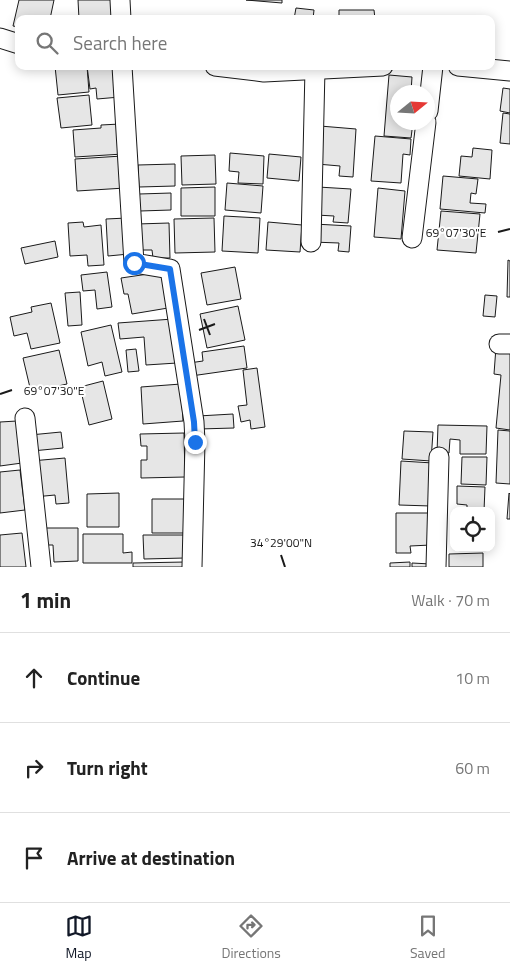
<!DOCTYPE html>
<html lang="en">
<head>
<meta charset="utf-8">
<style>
	body { margin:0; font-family:"Titillium Web",sans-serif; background:#f6f6f6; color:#222 }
	.controls { position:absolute; right:15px; bottom:15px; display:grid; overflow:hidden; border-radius:10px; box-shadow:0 2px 12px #0003 }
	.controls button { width:45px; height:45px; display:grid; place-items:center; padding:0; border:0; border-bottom:1px solid #e0e0e0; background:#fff; color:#222; font:25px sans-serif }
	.compass { position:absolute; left:390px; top:85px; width:45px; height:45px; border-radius:50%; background:#fff; box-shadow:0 2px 12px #0003; rotate:72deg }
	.stop { position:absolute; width:15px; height:15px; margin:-11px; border:4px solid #1a73e8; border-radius:50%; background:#fff }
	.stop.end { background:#1a73e8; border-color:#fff; box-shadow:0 1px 5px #0008 }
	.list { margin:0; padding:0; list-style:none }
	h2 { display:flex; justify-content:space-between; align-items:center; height:65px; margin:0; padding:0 20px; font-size:21px }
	h2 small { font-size:16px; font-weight:400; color:#767676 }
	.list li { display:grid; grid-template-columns:32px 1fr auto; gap:15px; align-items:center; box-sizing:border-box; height:90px; padding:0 20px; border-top:1px solid #e0e0e0 }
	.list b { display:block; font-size:19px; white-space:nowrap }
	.list em { font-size:16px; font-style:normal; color:#767676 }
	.icon { flex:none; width:28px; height:28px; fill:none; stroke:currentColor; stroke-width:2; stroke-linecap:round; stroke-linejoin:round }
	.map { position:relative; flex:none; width:510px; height:567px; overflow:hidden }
	.search { position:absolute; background:#fff; box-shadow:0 2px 12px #0003; left:15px; right:15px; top:15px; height:55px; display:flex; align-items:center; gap:12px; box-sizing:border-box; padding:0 18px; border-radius:10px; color:#767676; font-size:19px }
	.sheet { height:335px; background:#fff }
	nav { display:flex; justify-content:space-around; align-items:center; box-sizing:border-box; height:70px; border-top:1px solid #e0e0e0; background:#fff; font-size:14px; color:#767676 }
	nav a { display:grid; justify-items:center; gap:2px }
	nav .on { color:#111827 }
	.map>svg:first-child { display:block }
	.building { fill:#e6e6e6; stroke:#1a1a1a }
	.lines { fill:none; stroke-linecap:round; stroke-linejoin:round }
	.street-casing { stroke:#1a1a1a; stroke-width:21 }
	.street { stroke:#fff; stroke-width:19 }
	.route { stroke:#1a73e8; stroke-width:6 }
	.ticks { fill:none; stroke:#1a1a1a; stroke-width:2 }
	.ticks-label { font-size:12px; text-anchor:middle; fill:#1a1a1a; stroke:#fff; stroke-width:4; stroke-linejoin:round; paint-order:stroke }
</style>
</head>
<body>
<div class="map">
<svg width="510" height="567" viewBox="0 0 510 567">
	<rect width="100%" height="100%" fill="#fff"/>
	<!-- building -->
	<g class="building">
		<path d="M19 0H54L50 19H19V27L13 26Z"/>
		<path d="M78 0H112L113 19H79Z"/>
		<path d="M246 0H282V3Z"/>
		<path d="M296 8 314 10 313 19H294Z"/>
		<path d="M339 10H374L375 19H339Z"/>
		<path d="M55 66H87L89 92 58 95Z"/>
		<path d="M87 66H116L120 97 97 99 96 88 90 89Z"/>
		<path d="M389 75 412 77 411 92H398V122H413L411 138 384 136Z"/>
		<path d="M503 88 510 89V113L500 111Z"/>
		<path d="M89 95 92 125 61 128 57 98Z"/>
		<path d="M503 113 510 114V144L500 143Z"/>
		<path d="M120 124 123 154 75 157 73 130 101 128V125Z"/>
		<path d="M320 126 356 129 353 177 339 176 340 166 317 164Z"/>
		<path d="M375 136 411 139 410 155 403 154 401 183 371 181Z"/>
		<path d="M473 148 492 150 490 179 459 176 461 156 472 157Z"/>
		<path d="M230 153 264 156 263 184 238 183 239 172 229 171Z"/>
		<path d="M269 154 301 157 299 181 267 178Z"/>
		<path d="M215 155 216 184 182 185 181 156Z"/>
		<path d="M122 156 125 188 77 191 75 159Z"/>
		<path d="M175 164V186L139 187 138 165Z"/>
		<path d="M443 176 478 179 476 194 471 193 470 203 486 204 485 213 440 209Z"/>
		<path d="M227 183 263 186 261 213 225 210Z"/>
		<path d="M215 187V216H181V188Z"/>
		<path d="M318 187 351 189 348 223 333 222 334 216 316 215Z"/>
		<path d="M378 188 405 191 401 239 374 237Z"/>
		<path d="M171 193V210L140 211 139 194Z"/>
		<path d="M441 211 480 214 476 253 437 250Z"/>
		<path d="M224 216 260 218 258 253 222 251Z"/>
		<path d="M127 218 129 254 108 256 106 219Z"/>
		<path d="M214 218 215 252 175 253 174 219Z"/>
		<path d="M83 222 84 227 101 225 104 265 88 266 87 255 70 256 68 223Z"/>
		<path d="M268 222 302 225 300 252 266 250Z"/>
		<path d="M169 223 170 258H153L152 250H138L137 224Z"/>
		<path d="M314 224 351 226 349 252 338 251 339 243 312 242Z"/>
		<path d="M55 241 58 257 25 264 21 248Z"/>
		<path d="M508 260 510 261V297H507Z"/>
		<path d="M235 267 241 299 207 305 201 273Z"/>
		<path d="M107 272 112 307 97 309 95 290 83 291 81 275Z"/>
		<path d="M162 272 168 308 132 314 128 294H124L121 278Z"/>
		<path d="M80 292 82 325 68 326 65 293Z"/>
		<path d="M485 295 497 296 495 317 483 316Z"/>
		<path d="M51 303 60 343 31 349 27 333 14 336 10 317 32 312 31 307Z"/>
		<path d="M238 306 245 340 207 348 200 314Z"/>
		<path d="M173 319 177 363 146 365 144 337 120 339 118 323Z"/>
		<path d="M111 325 122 372 105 376 102 362 88 366 81 332Z"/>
		<path d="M244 346 247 368 191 376 189 363 203 361 202 352Z"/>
		<path d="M496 347 510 348V430L496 428 501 375 494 374Z"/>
		<path d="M136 349 139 371 128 372 126 350Z"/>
		<path d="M59 350 67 384 31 392 23 358Z"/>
		<path d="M257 368 265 427 251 429 250 420 241 422 238 406 247 405 243 370Z"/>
		<path d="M103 381 112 419 89 425 80 387Z"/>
		<path d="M181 384 183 421 143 424 141 387Z"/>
		<path d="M233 414 234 428 199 429 198 416Z"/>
		<path d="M17 421 22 463 0 466V422Z"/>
		<path d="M438 425 487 426 486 454H460V440L450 439 449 453H437Z"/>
		<path d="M498 430 510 431V484L496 483Z"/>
		<path d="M404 431 433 432 431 461 402 459Z"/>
		<path d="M61 432 63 448 32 451 30 435Z"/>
		<path d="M184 433 185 477 141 478V460H147V446H141L140 434Z"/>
		<path d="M462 457H487L486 485 461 484Z"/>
		<path d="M65 458 69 503 56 504 55 495 34 497 31 461Z"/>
		<path d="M401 461 433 463 431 506 399 505Z"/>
		<path d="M20 470 25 510 0 513V472Z"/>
		<path d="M457 486 485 487 484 511H467V505L457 504Z"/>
		<path d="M119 493V527H87V494Z"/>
		<path d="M509 493 510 494V519H507Z"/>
		<path d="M152 499H185L186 533H152Z"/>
		<path d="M396 513H431V545L410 546 411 553H396Z"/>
		<path d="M41 528H78V561L54 562 53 545H41Z"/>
		<path d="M22 533 26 567H0V535Z"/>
		<path d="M83 534H123V553L132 552V563H83Z"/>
		<path d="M143 535H185V558L144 559Z"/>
		<path d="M483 553V567H449V554Z"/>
		<path d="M185 562V567H133V563Z"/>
		<path d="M410 562V567H390V563Z"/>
		<path d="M412 563 431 564V567H412Z"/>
	</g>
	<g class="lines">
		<!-- street casing -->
		<g class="street-casing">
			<g id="street">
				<path d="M120 0 121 19"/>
				<path d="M0 38 19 44"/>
				<path d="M122 66 134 263 170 269 194 422 195 442 192 567"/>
				<path d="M215 66 264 72 383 66"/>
				<path d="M458 66 510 71"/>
				<path d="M428 111 433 66"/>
				<path d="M412 238 426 122"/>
				<path d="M311 242 315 69"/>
				<path d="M499 344H510"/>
				<path d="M25 418 41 567"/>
				<path d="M436 567 439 457"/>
			</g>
		</g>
		<!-- street -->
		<use href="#street" class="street"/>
	</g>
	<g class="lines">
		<!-- route -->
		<path class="route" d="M134 263 170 269 194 422 195 442"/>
	</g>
	<!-- ticks -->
	<path class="ticks" d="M498 232 510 229M204 319 210 335M199 330 215 324M0 394 12 390M281 555 285 567"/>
	<g class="ticks-label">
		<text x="456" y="237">69°07'30"E</text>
		<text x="54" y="395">69°07'30"E</text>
		<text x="281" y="547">34°29'00"N</text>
	</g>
</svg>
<div class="controls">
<button><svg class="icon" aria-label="locate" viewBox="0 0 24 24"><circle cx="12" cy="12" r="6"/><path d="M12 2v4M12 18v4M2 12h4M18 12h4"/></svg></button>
</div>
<svg class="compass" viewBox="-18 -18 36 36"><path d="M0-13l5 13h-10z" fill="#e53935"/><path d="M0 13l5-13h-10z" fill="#767676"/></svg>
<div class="stop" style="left:134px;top:263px"></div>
<div class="stop end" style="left:195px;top:442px"></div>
<div class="search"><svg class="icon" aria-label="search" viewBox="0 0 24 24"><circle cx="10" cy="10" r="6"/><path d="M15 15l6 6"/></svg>Search here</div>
</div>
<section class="sheet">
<h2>1 min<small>Walk · 70 m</small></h2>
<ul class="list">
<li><svg class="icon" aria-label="ahead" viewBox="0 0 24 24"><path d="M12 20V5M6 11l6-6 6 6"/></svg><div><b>Continue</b></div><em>10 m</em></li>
<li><svg class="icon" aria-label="right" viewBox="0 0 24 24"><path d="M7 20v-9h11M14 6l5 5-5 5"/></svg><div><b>Turn right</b></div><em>60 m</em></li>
<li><svg class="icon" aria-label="arrive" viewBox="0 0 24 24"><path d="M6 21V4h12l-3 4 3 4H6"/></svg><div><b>Arrive at destination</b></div></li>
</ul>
</section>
<nav>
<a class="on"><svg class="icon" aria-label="map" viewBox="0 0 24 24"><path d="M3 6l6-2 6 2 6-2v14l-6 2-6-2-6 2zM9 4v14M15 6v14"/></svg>Map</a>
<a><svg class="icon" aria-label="directions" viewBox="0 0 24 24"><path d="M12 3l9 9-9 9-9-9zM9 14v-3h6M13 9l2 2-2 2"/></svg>Directions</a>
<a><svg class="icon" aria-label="saved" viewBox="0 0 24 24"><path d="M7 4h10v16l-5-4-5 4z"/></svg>Saved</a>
</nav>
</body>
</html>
